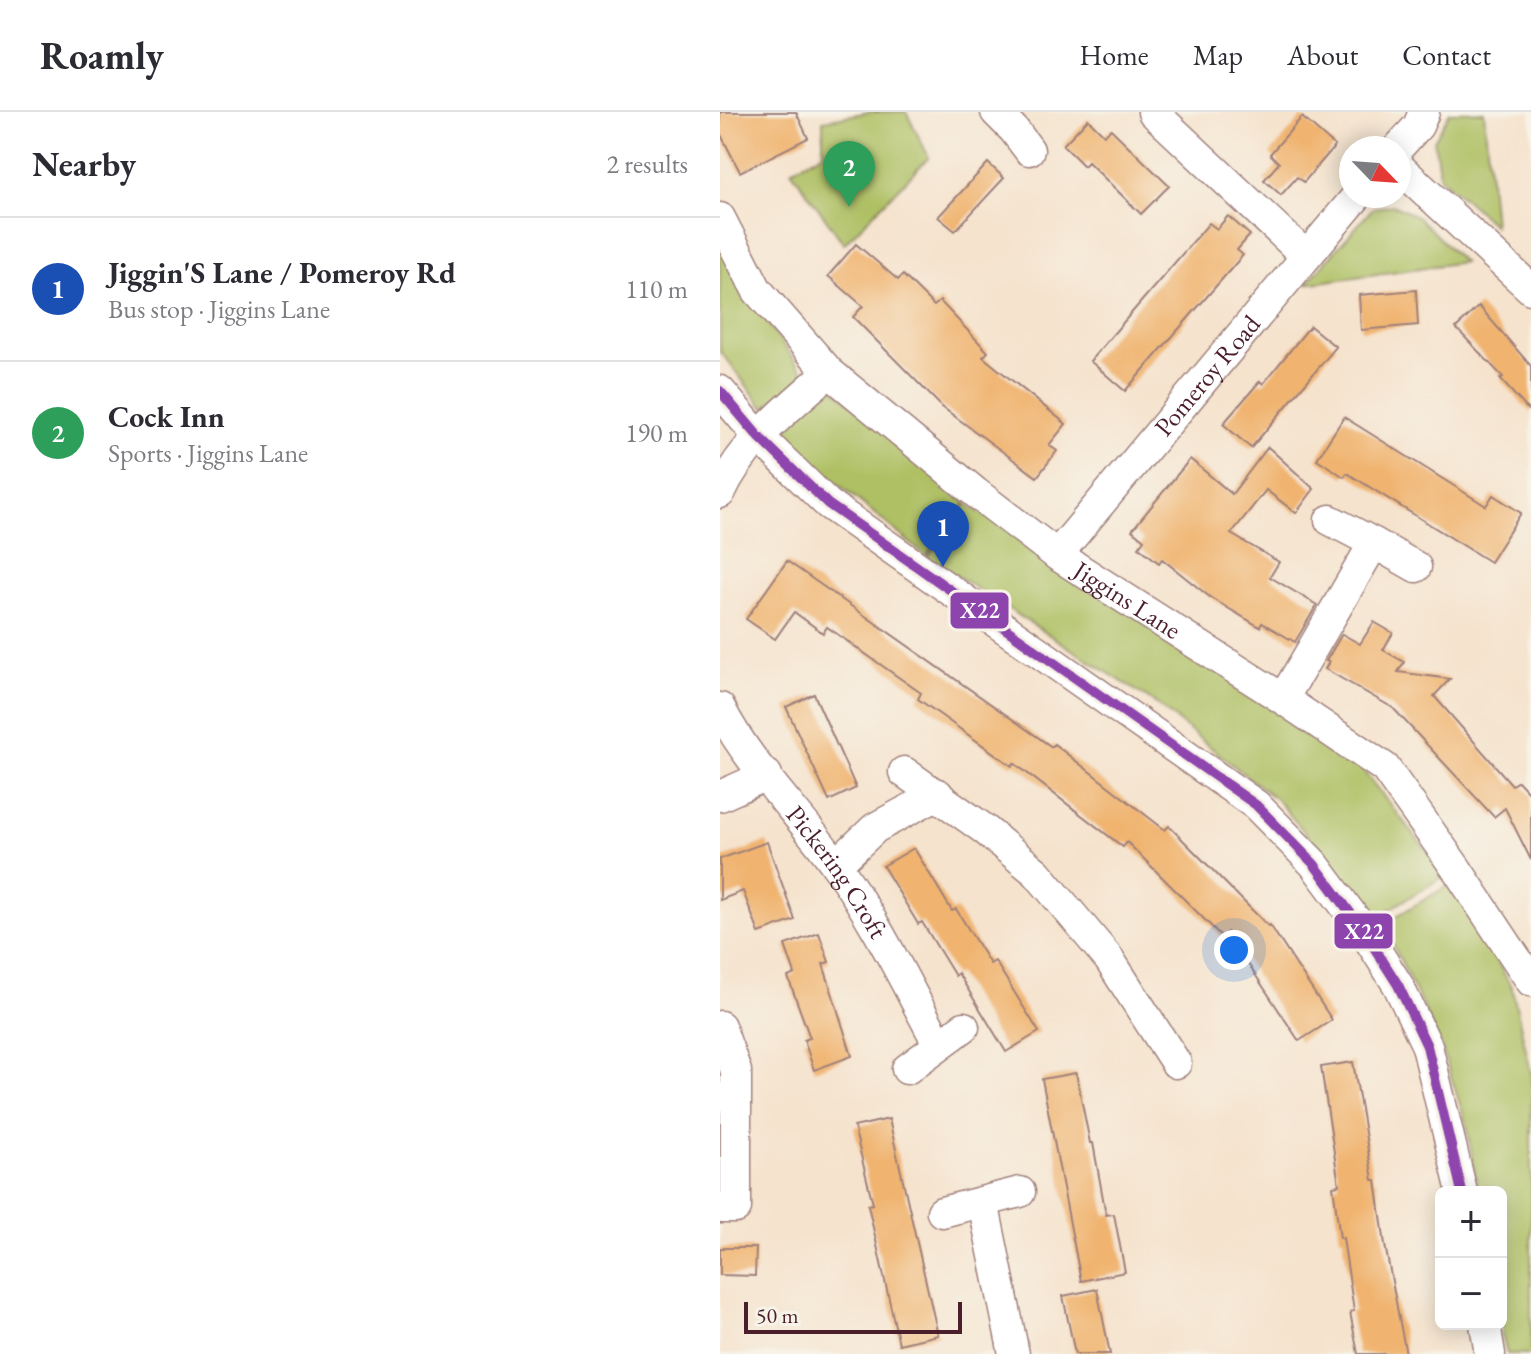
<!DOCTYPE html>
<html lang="en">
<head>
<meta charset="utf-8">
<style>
	body { margin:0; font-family:"EB Garamond",serif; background:#f7f7f7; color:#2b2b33 }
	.controls { position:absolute; right:24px; bottom:24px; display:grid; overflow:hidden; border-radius:12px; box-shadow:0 4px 20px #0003 }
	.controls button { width:72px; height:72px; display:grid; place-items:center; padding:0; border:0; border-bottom:2px solid #e1e1e2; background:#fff; color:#2b2b33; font:40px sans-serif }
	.compass { position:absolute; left:619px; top:24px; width:72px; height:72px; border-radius:50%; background:#fff; box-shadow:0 4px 20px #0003; rotate:115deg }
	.scale { position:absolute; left:24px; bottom:20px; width:218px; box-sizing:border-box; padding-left:8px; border:4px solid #4a1f2b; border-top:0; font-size:22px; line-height:28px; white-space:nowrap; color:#4a1f2b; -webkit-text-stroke:6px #f7f3e8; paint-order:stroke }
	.you { position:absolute; left:514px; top:838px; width:28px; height:28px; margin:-20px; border:6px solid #fff; border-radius:50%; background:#1a73e8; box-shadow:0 0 0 12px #1a73e833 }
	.badge { display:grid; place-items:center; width:52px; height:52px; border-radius:50%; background:#c8321e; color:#fff; font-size:26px; font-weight:700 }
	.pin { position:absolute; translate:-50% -66px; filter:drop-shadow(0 2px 4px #0008) }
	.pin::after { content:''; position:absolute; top:42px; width:28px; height:24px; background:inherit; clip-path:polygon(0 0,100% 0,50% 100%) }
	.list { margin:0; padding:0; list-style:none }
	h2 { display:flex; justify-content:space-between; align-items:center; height:104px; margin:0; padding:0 32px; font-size:34px }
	h2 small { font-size:26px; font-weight:400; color:#7c7c81 }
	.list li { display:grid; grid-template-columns:52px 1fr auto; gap:24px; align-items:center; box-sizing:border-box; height:144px; padding:0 32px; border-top:2px solid #e1e1e2 }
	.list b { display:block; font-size:30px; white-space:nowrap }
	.list p { margin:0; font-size:26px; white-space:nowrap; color:#7c7c81 }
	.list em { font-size:26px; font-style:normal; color:#7c7c81 }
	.map { position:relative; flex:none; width:811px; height:1242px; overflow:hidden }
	header { display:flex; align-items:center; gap:48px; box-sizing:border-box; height:112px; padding:0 40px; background:#fff; border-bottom:2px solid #e1e1e2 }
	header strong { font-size:38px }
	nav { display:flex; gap:44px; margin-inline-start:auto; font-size:28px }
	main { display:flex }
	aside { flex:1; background:#fff }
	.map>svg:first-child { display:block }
	.green { fill:#aec064; stroke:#7c7048; stroke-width:2 }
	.building { fill:#f0b470 }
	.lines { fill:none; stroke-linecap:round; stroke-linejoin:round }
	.minor-casing { stroke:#a0817c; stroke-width:33 }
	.minor { stroke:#fff; stroke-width:30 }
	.bus-1-casing { stroke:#f7f3e8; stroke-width:16 }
	.bus-1 { stroke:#8e44ad; stroke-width:10 }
	.labels { text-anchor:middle; stroke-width:7; stroke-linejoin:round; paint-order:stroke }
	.street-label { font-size:26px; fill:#4a1f2b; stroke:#f7f3e8 }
	.line-badge { stroke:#f7f3e8; stroke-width:3 }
	.badge-label { font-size:22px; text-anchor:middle; font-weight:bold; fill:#fff }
</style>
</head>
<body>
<header>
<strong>Roamly</strong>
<nav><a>Home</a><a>Map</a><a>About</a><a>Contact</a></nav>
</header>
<main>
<aside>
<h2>Nearby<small>2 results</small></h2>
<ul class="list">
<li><span class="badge" style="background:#1a4fb4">1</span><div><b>Jiggin'S Lane / Pomeroy Rd</b><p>Bus stop · Jiggins Lane</p></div><em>110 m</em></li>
<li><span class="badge" style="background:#2e9e5b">2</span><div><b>Cock Inn</b><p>Sports · Jiggins Lane</p></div><em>190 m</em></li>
</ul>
</aside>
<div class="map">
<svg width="811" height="1242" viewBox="0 0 811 1242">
	<rect width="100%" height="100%" fill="#f7f3e8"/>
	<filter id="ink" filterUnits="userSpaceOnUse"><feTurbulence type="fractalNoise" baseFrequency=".0125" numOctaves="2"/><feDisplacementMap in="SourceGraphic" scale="16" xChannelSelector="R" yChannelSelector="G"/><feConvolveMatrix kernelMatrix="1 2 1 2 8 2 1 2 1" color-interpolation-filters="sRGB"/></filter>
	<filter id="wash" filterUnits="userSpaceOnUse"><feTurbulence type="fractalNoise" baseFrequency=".006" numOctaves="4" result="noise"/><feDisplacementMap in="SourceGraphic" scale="32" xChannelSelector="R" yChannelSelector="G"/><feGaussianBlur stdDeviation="1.8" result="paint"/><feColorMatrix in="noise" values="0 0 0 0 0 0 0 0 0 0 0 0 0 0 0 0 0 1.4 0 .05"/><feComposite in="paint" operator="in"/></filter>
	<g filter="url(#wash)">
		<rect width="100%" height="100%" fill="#f5e3cd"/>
		<!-- green -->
		<g class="green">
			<path d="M150 0H186L209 45 124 132 71 58 103 41V8Z"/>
			<path d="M730 0H764L774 113 720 65 714 29Z"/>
			<path d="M673 93 698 105 743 150 586 172 653 96Z"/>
			<path d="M0 134 23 177 85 263 44 296 0 239Z"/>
			<path d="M109 272 246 391 206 444 53 318Z"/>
			<path d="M247 392 636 650 726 763 657 805 558 689 435 591 208 445Z"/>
			<path d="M733 771 792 876 811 961V1242H787L782 1222 781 1080H758L747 1014 720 931 663 812Z"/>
		</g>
		<g id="blocks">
			<!-- building -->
			<g class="building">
				<path d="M0 0H76L88 26 20 60 0 21Z"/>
				<path d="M582 5 615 34 584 70 577 65 561 83 544 68 559 51 550 42Z"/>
				<path d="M368 7 384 23 391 17 449 74 421 102 368 50 364 54 343 33Z"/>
				<path d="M268 51 284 66 235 119 218 105Z"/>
				<path d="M508 104 530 123 517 138 523 143 405 279 370 249 489 111 497 117Z"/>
				<path d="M136 132 178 168 183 163 214 194 220 189 268 240 263 245 346 312 329 333 337 339 317 365 222 295 133 205 143 194 108 164Z"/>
				<path d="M696 178 698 213 641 218 639 183Z"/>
				<path d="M759 194 811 254V301L780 267 783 265 736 216Z"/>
				<path d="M590 214 616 235 531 336 503 312 540 269 543 272Z"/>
				<path d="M624 305 766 394 773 383 801 401 770 450 627 361 624 365 597 347Z"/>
				<path d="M548 335 594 377 576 401 546 378 511 422 559 450 550 465 597 493 575 530 542 511 540 515 491 486 442 447 439 451 419 435 424 428 412 418 470 347 512 382Z"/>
				<path d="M67 449 332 635 334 632 445 718 449 714 548 814 550 813 612 908 579 929 507 820 502 825 407 730 403 735 294 651 292 654 198 587 201 581 107 515 103 521 74 500 55 527 26 507Z"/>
				<path d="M654 510 673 521 663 538 684 550 678 560 730 567 714 584 792 673 798 669 811 683V748L785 696 774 705 673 596 605 557 609 550 606 549 622 522 640 532Z"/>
				<path d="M94 582 136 676 109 689 66 595Z"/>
				<path d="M47 730 75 808 39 821 23 779 0 788V747Z"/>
				<path d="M194 736 232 799 236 797 270 852 275 849 319 920 286 940 238 861 235 864 202 810 198 812 163 754Z"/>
				<path d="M99 821 109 850 103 852 132 944 94 958 84 928 90 926 68 865 75 862 65 833Z"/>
				<path d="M633 950 653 1068H656L665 1133 686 1242H638L630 1200 634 1199 623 1126H620L613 1074 619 1073 601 955Z"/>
				<path d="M356 961 370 1031H373L386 1103 394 1102 405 1160 361 1169 322 967Z"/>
				<path d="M169 1007 218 1223 179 1232 148 1093 153 1092 134 1015Z"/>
				<path d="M0 1136H36L35 1164 0 1163Z"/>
				<path d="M377 1177 390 1242H355L343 1184Z"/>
			</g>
		</g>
	</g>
	<g filter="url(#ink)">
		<use href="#blocks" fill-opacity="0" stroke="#a0817c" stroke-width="2"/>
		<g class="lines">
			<!-- minor casing -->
			<g class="minor-casing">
				<g id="minor">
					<path d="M276 0 294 18 309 38"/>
					<path d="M433 0 586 144"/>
					<path d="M678 36 698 14 704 0"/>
					<path d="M679 55 811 177"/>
					<path id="s1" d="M0 106 37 178 109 260 256 381 337 443 563 587 665 656 738 759 811 869"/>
					<path d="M0 279 38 324 108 392 536 693 594 752 643 818 678 873 707 934 742 1080"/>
					<path d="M0 381C23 330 69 296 109 260"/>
					<path d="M610 408 654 431"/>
					<path id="s2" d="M337 443 637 84"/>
					<path d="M563 587 654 431 696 455"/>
					<path id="s3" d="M0 596C28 652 79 701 116 753 156 809 186 872 219 933"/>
					<path d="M184 660 264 717 317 761 389 847 456 951"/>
					<path d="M0 684 47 663"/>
					<path d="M116 753 155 716 218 682"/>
					<path d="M0 914 16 959V1096H0"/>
					<path d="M187 957 244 915"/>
					<path d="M263 1090 294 1242"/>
					<path d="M222 1100 300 1080"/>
					<path d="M765 1212 770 1242"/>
				</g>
			</g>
			<!-- minor -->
			<use href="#minor" class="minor"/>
			<!-- bus-1 casing -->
			<g class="bus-1-casing">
				<path id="bus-1" d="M0 279 38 324 108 392 536 693 594 752 643 818 678 873 707 934 742 1080"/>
			</g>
			<!-- bus-1 -->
			<use href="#bus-1" class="bus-1"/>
		</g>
	</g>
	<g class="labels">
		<!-- street labels -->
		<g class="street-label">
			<text dy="9" stroke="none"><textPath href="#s2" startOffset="234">Pomeroy Road</textPath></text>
			<text dy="9" stroke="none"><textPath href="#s1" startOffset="566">Jiggins Lane</textPath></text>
			<text dy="9" stroke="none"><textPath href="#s3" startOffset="202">Pickering Croft</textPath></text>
		</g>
	</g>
	<g class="line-badge">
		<rect x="229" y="479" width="61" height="39" rx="8" fill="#8e44ad"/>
		<rect x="613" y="800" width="61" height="38" rx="8" fill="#8e44ad"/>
	</g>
	<g class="badge-label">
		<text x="260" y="506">X22</text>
		<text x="644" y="827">X22</text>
	</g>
</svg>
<div class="controls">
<button>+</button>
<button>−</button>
</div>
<svg class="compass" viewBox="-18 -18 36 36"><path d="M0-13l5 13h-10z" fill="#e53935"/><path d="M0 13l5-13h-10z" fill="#7c7c81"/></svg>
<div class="scale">50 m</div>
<div class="you"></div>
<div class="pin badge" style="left:223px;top:455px;background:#1a4fb4">1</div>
<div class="pin badge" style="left:129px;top:95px;background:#2e9e5b">2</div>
</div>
</main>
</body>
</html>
